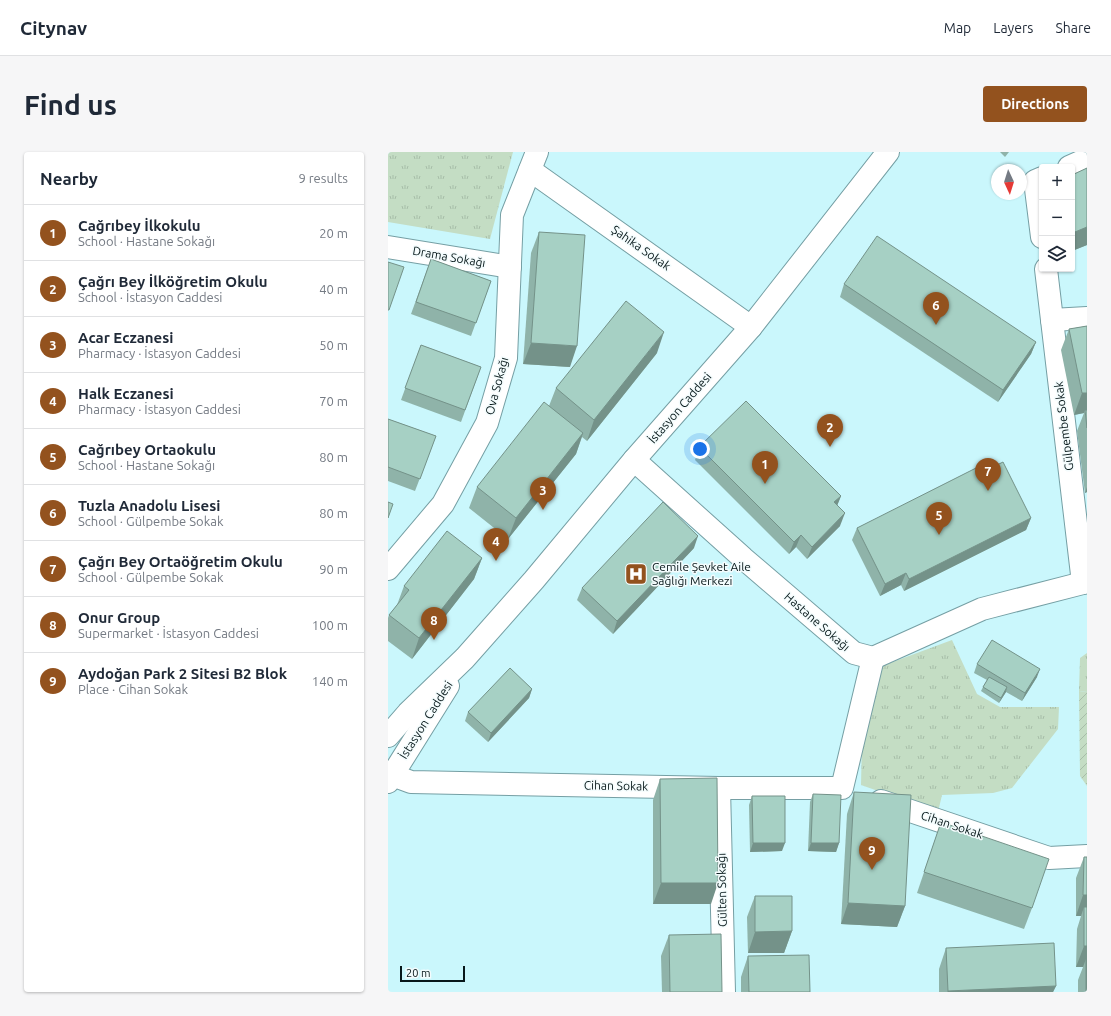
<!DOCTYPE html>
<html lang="en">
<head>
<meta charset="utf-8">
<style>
	body { margin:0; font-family:Ubuntu,sans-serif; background:#f6f6f7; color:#1f2937 }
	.controls { position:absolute; right:12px; top:12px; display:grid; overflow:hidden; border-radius:4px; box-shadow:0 1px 3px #0004 }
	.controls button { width:36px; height:36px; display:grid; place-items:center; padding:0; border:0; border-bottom:1px solid #e0e1e3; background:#fff; color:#1f2937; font:20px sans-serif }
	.compass { position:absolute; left:603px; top:12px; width:36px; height:36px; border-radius:50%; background:#fff; box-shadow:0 1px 3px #0004; rotate:176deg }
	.scale { position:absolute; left:12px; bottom:10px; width:65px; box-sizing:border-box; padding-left:4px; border:2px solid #07181a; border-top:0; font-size:11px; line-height:14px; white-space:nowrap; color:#07181a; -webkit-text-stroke:3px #f4fcfd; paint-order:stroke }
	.you { position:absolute; left:312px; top:297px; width:14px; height:14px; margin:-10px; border:3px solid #fff; border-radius:50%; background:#1a73e8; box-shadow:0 0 0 6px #1a73e833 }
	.badge { display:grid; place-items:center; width:26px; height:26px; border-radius:50%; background:#93521e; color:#fff; font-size:13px; font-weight:700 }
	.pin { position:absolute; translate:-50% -33px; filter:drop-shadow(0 1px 2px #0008) }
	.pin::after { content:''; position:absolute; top:21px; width:14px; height:12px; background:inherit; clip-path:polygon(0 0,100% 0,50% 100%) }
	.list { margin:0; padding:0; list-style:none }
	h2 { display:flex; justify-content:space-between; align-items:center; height:52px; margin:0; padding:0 16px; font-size:17px }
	h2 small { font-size:13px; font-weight:400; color:#747a83 }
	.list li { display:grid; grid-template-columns:26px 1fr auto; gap:12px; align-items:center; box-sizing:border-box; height:56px; padding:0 16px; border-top:1px solid #e0e1e3 }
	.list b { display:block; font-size:15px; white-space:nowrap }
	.list p { margin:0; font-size:13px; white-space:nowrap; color:#747a83 }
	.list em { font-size:13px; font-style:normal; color:#747a83 }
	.icon { flex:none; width:22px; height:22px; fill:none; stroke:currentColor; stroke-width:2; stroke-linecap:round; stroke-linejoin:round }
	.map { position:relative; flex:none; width:699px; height:840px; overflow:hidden; border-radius:4px }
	header { display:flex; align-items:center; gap:24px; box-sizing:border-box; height:56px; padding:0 20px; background:#fff; border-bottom:1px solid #e0e1e3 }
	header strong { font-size:19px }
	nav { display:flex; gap:22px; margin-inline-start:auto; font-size:14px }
	.intro { display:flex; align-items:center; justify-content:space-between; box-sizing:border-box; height:96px; padding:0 24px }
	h1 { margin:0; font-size:28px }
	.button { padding:10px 18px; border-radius:4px; background:#93521e; color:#fff; font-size:14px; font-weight:700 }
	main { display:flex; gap:24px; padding:0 24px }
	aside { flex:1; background:#fff; border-radius:4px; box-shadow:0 1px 3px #0004 }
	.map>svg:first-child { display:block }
	.grass { fill:url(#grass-tufts) }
	.garden { fill:url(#garden-furrows) }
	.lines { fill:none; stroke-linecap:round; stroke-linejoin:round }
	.minor-casing { stroke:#759fa4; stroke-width:24 }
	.tertiary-casing { stroke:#759fa4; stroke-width:24 }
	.minor { stroke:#fff; stroke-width:22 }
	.tertiary { stroke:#fff; stroke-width:22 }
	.wall { fill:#8fb3a9 }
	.shaded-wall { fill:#749289 }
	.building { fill:#a6d0c4; stroke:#749289 }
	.labels { text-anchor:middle; stroke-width:3; stroke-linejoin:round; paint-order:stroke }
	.street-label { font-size:12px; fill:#07181a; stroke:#f4fcfd }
	.poi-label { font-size:12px; fill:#07181a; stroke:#f4fcfd; text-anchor:start }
</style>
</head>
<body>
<header>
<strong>Citynav</strong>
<nav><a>Map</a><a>Layers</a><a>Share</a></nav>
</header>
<div class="intro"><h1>Find us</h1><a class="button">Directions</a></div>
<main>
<aside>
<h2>Nearby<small>9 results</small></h2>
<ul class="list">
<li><span class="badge">1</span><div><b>Cağrıbey İlkokulu</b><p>School · Hastane Sokağı</p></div><em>20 m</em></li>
<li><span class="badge">2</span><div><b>Çağrı Bey İlköğretim Okulu</b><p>School · İstasyon Caddesi</p></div><em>40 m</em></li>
<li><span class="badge">3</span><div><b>Acar Eczanesi</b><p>Pharmacy · İstasyon Caddesi</p></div><em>50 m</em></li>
<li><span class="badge">4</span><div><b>Halk Eczanesi</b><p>Pharmacy · İstasyon Caddesi</p></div><em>70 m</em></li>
<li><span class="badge">5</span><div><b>Cağrıbey Ortaokulu</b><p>School · Hastane Sokağı</p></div><em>80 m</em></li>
<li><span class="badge">6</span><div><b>Tuzla Anadolu Lisesi</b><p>School · Gülpembe Sokak</p></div><em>80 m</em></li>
<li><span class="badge">7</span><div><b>Çağrı Bey Ortaöğretim Okulu</b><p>School · Gülpembe Sokak</p></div><em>90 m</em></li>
<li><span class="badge">8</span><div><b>Onur Group</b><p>Supermarket · İstasyon Caddesi</p></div><em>100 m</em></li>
<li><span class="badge">9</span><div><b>Aydoğan Park 2 Sitesi B2 Blok</b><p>Place · Cihan Sokak</p></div><em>140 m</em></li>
</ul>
</aside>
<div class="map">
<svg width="699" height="840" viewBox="0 0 699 840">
	<defs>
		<pattern id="grass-tufts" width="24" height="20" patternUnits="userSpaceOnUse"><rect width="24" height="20" fill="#c4ddc4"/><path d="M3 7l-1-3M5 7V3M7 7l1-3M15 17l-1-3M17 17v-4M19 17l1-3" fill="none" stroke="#a7bda8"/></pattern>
		<pattern id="garden-furrows" width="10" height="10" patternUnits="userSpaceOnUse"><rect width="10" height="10" fill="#c4ddc4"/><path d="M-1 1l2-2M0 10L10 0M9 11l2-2" fill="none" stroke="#a7bda8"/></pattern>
	</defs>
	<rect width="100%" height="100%" fill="#caf7fc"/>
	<!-- grass -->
	<g class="grass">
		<path d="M0 0H125L102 87 0 70Z"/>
		<path d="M564 488 589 542 612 555H671L670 577 624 636 605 641 554 643 550 660 473 633 474 589 494 514Z"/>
		<path d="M699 501V540L691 539 692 506Z"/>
	</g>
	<!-- garden -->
	<path class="garden" d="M691 539 699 540V634L692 624Z"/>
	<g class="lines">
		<!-- minor casing -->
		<g class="minor-casing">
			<g id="minor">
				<path d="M681 15 699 7"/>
				<path d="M142 18 363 175"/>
				<path d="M654 26 647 29 654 85"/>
				<path d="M0 95 122 115"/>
				<path d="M658 117 695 431"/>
				<path d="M664 168 699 166"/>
				<path d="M246 308 355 406 466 501 485 506 594 457 695 431"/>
				<path d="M0 417 55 352 99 271 118 206 124 63 149 0"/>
				<path d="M4 623 23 630 331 636H454L485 506"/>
				<path d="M331 636 336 840"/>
				<path d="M493 649 661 706 699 704"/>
			</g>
		</g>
		<!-- tertiary casing -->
		<g class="tertiary-casing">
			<g id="tertiary">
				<path d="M0 584 20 561 77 506 146 428 246 308 363 175 500 0"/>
				<path d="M0 630 60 534"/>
			</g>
		</g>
		<!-- minor -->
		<use href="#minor" class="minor"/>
		<!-- tertiary -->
		<use href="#tertiary" class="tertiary"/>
	</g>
	<!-- wall -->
	<g class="wall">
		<path d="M612 0H621L617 5Z"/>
		<path d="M699 16V93L684 99V23Z"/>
		<path d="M151 80 182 215 135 212 143 101Z"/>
		<path d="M43 107 103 129 83 184 23 162Z"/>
		<path d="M456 132 648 190 643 202 610 250 452 145Z"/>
		<path d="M699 174V340L697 341 689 279 696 261 686 263 673 198 681 177Z"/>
		<path d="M33 193 93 215 73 270 13 248Z"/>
		<path d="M269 201 199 289 194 285 188 302 120 387 81 356 89 335 161 254 168 236Z"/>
		<path d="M0 267 48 284 27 339 0 329Z"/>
		<path d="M311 295 453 344 449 354 452 374 419 407 408 395 401 402 307 308Z"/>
		<path d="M595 320 643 366 638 378 516 439 513 433 492 444 464 388 469 376Z"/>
		<path d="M306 396 225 482 189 448 194 436Z"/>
		<path d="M94 406 86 427 24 507 0 489V466L1 463 9 453 16 434Z"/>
		<path d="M589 512 649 525 634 549 618 540 611 551 593 539 595 535 599 528 586 521Z"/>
		<path d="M144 537 141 546 100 590 77 569 80 560Z"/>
		<path d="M272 627 323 752H265V648Z"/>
		<path d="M466 640 517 754 509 775 453 772 459 662Z"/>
		<path d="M425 642 451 691 448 700 420 699 422 650Z"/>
		<path d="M364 644 394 699 362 700 361 653Z"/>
		<path d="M553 670 644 756 636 777 529 741Z"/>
		<path d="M696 705 699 840H690V828L695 815H688L689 777 693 764H688V726Z"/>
		<path d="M367 744 404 779 396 801H360L359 765Z"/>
		<path d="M281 783 334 840H274L273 804Z"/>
		<path d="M558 796 668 834 665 840H551V817Z"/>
		<path d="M360 804 422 840H353V825Z"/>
	</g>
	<!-- shaded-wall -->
	<g class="shaded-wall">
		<path d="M699 75V93L684 99V89L687 80Z"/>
		<path d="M276 180 269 201 199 289 206 268Z"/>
		<path d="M648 190 643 202 610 250 615 238Z"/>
		<path d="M143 191 189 194 182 215 135 212Z"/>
		<path d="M694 241H699V261L697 258 696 261 686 263Z"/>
		<path d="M195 281 188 302 120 387 128 366Z"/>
		<path d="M699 335V340L697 341Z"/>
		<path d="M453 344 448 356 446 350Z"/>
		<path d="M457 361 452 374 419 407 424 395Z"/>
		<path d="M643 366 638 378 516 439 521 427Z"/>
		<path d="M413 383 408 395 401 402 406 390Z"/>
		<path d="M310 384 306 396 225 482 229 469Z"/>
		<path d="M94 406 86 427 24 507 31 486Z"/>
		<path d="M518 421 513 433 492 444 497 432Z"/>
		<path d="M652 517 649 525 634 549 637 541Z"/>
		<path d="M619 535 618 540 611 551 613 546Z"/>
		<path d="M144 537 141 546 100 590 103 581Z"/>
		<path d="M365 691H397L394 699 362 700Z"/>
		<path d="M423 691H451L448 700 420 699Z"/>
		<path d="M273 731H330L323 752H265Z"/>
		<path d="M695 743H699V764L696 755 693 764H688Z"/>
		<path d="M460 751 517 754 509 775 453 772Z"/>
		<path d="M404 779 396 801H360L367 780Z"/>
		<path d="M696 794H699V815L698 807 695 815H688Z"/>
		<path d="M668 834 665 840H559L560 839Z"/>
	</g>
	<!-- building -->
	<g class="building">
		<path d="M699 16V75L687 80 684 72V23Z"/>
		<path d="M151 80 197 83 189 194 143 191Z"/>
		<path d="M489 84 648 190 615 238 456 132Z"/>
		<path d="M43 107 103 129 88 171 28 150Z"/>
		<path d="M0 110 16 115 1 158H0Z"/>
		<path d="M238 149 276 180 206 268 168 236Z"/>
		<path d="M699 174V241H694L681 177Z"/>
		<path d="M33 193 93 215 77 258 17 236Z"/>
		<path d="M358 249 453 344 446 350 457 361 424 395 413 383 406 390 311 295Z"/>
		<path d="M156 250 195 281 128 366 89 335Z"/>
		<path d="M697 258H699V276Z"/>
		<path d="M0 267 48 284 32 327 0 315Z"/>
		<path d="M615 310 643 366 521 427 518 421 497 432 469 376 592 314 595 320Z"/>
		<path d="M0 350 5 352 0 366Z"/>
		<path d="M275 350 310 384 229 469 194 436Z"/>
		<path d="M59 379 94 406 31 486 1 463 21 438 16 434Z"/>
		<path d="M604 488 652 517 637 541 589 512Z"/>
		<path d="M122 516 144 537 103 581 80 560Z"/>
		<path d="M601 525 619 535 613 546 595 535Z"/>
		<path d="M329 626 330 731H273L272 627Z"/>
		<path d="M466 640 523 643 517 754 460 751Z"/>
		<path d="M425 642 453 643 451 691H423Z"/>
		<path d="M364 644H397V691H365Z"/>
		<path d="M553 670 661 707 644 756 536 720Z"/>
		<path d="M696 705H699V743H695Z"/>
		<path d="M367 744H404V779L367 780Z"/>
		<rect x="696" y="755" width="3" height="39"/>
		<path d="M333 782 334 840H282L281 783Z"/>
		<path d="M666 791 668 834 560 839 558 796Z"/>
		<path d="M421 803 422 840H361L360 804Z"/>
		<rect x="698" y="807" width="1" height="33"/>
	</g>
	<!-- icons -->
	<defs>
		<g id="hospital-square" transform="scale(1.15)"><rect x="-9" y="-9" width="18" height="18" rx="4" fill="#93521e" stroke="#f4fcfd"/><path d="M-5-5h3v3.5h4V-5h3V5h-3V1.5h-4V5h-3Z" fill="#fff"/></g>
	</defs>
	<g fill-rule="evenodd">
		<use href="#hospital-square" x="248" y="422"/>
	</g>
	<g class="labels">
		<!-- street labels -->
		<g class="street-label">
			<text transform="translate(253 96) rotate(35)" y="4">Şahika Sokak</text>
			<text transform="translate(61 105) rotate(10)" y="4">Drama Sokağı</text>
			<text transform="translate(109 234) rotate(-75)" y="4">Ova Sokağı</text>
			<text transform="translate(292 256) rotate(-49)" y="4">İstasyon Caddesi</text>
			<text transform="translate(676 274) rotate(-97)" y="4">Gülpembe Sokak</text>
			<text transform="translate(429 470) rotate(41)" y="4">Hastane Sokağı</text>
			<text transform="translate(38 568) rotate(-58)" y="4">İstasyon Caddesi</text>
			<text transform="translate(228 634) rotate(1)" y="4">Cihan Sokak</text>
			<text transform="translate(564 673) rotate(18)" y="4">Cihan Sokak</text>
			<text transform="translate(334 738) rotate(-91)" y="4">Gülten Sokağı</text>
		</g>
		<!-- poi labels -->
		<g class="poi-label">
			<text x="264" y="419">Cemile Şevket Aile<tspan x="264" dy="14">Sağlığı Merkezi</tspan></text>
		</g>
	</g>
</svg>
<div class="controls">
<button>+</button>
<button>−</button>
<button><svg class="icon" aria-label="layers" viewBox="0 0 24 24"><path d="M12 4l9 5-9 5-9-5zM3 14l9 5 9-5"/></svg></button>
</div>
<svg class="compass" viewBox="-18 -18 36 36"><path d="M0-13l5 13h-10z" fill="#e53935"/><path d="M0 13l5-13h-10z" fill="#747a83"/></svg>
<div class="scale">20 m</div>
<div class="you"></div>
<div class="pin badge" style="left:377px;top:332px">1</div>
<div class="pin badge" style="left:442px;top:295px">2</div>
<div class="pin badge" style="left:155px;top:358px">3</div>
<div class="pin badge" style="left:108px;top:409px">4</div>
<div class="pin badge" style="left:551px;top:383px">5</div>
<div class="pin badge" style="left:548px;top:173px">6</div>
<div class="pin badge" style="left:600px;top:339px">7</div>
<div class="pin badge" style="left:46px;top:488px">8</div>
<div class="pin badge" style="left:484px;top:718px">9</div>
</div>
</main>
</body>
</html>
